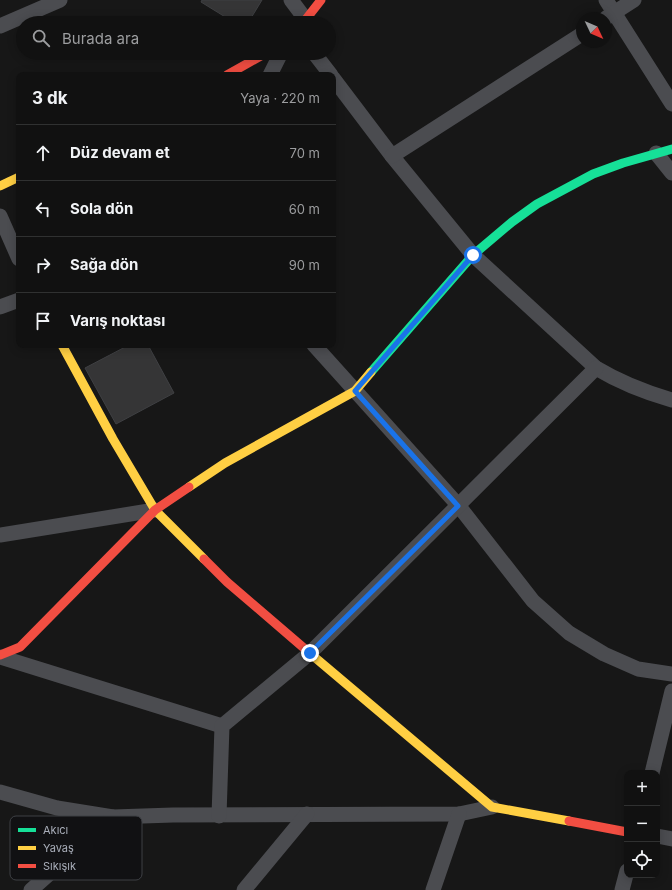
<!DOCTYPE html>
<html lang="tr">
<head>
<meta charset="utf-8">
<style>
	body { margin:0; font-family:Inter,sans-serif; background:#1e1f1f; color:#f1f3f6 }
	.controls { position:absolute; right:12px; bottom:12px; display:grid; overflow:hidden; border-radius:8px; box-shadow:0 2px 10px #0003 }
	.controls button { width:36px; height:36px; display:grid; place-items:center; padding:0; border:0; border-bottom:1px solid #303131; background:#111; color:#f1f3f6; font:20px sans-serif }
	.compass { position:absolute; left:576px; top:12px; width:36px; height:36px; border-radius:50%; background:#111; box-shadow:0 2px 10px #0003; rotate:134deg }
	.stop { position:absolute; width:12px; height:12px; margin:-9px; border:3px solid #1a73e8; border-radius:50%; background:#fff }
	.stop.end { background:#1a73e8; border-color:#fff; box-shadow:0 1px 4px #0008 }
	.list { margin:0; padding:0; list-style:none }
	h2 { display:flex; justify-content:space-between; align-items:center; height:52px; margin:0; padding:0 16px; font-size:17px }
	h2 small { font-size:13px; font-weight:400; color:#9c9d9f }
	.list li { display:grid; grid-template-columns:26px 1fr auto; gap:12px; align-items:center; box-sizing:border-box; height:56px; padding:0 16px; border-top:1px solid #303131 }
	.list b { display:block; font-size:15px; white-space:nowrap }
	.list em { font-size:13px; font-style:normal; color:#9c9d9f }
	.icon { flex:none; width:22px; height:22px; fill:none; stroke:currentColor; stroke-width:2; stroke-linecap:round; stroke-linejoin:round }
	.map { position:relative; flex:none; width:672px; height:890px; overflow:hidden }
	.search { position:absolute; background:#111; box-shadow:0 2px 10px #0003; left:16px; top:16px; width:320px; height:44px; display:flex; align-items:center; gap:10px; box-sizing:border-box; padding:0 14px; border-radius:22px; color:#9c9d9f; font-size:15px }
	.panel { position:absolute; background:#111; box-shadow:0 2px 10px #0003; left:16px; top:72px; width:320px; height:276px; border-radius:8px }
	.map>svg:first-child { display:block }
	.building { fill:#353536; stroke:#3f4043 }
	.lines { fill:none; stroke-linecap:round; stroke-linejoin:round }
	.street { stroke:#4b4c50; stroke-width:15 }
	.fast { stroke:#16e098; stroke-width:9 }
	.slow { stroke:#ffcf43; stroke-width:9 }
	.jam { stroke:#f24e42; stroke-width:9 }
	.route { stroke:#1a73e8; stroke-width:5 }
	.key { fill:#111113; stroke:#3e4045; stroke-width:1 }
	.key-label { font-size:11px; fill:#a8adb8 }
</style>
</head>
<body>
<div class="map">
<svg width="672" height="890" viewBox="0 0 672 890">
	<rect width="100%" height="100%" fill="#171717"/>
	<!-- building -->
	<g class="building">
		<path d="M202 0H262L248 23H235L201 2Z"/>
		<path d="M129 345H148L174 393 116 424 85 368Z"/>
	</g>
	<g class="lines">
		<!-- street -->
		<g class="street">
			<path d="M291 0 306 20"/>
			<path d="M606 0 672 104"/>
			<path d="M606 18 634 0"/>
			<path d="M0 26 60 0"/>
			<path d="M314 53 331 75"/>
			<path d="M270 75 281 53"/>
			<path d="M333 78 392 156 473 255 596 368C621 383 644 392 672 400"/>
			<path d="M656 153 672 173"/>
			<path d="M392 156 582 34"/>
			<path d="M0 216 19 259"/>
			<path d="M0 307 19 300"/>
			<path d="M314 345 458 505 533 601 569 633 604 654 638 669 672 674"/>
			<path d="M0 535 155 510"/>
			<path d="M0 657 222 726"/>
			<path d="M652 773 672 691"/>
			<path d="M0 792 57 808 113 817 173 815 459 814 492 807"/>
			<path d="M219 816 222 726 310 653 596 368"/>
			<path d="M657 836 672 839"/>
			<path d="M31 890 113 817"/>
			<path d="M244 890 307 814"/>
			<path d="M433 890 459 814"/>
			<path d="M622 890 627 871"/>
		</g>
		<!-- fast -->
		<path class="fast" d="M371 372 473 255 512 222 537 204 593 174 623 163 672 149"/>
		<!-- slow -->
		<g class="slow">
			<path d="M0 186 19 177"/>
			<path d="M62 345 113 439 155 510 204 559"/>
			<path d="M189 487 225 463 355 391 371 372"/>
			<path d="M312 655 492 807 569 821"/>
		</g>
		<!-- jam -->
		<g class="jam">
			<path d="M303 23 321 0"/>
			<path d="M227 75 266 53"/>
			<path d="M204 559 227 582 312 655"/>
			<path d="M0 655 20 647 155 510 189 487"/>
			<path d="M569 821 627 832"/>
		</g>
	</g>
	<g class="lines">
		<!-- route -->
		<path class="route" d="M310 653 458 506 355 391 473 255"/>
	</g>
	<!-- legend -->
	<rect x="10" y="816" width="132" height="64" rx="6" class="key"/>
	<rect x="18" y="828" width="18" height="4" fill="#16e098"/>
	<rect x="18" y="846" width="18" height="4" fill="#ffcf43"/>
	<rect x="18" y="864" width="18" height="4" fill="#f24e42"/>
	<g class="key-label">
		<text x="43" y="834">Akıcı</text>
		<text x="43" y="852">Yavaş</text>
		<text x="43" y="870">Sıkışık</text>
	</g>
</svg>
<div class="controls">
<button>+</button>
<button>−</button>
<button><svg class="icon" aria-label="locate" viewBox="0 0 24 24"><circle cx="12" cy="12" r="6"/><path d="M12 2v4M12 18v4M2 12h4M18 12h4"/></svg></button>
</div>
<svg class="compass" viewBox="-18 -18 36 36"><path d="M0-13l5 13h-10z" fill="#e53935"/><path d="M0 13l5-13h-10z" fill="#9c9d9f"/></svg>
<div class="stop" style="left:473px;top:255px"></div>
<div class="stop end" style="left:310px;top:653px"></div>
<div class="search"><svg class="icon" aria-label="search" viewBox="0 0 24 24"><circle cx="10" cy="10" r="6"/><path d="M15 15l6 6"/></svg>Burada ara</div>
<section class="panel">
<h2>3 dk<small>Yaya · 220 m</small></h2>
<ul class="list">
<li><svg class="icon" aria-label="ahead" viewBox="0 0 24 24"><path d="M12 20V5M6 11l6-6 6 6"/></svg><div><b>Düz devam et</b></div><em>70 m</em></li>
<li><svg class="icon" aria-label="left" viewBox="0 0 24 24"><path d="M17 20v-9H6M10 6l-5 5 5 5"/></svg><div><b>Sola dön</b></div><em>60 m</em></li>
<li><svg class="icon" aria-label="right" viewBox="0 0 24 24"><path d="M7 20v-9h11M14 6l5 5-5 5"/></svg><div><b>Sağa dön</b></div><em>90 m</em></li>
<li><svg class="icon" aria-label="arrive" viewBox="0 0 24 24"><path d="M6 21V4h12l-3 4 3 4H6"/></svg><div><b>Varış noktası</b></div></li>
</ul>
</section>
</div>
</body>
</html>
